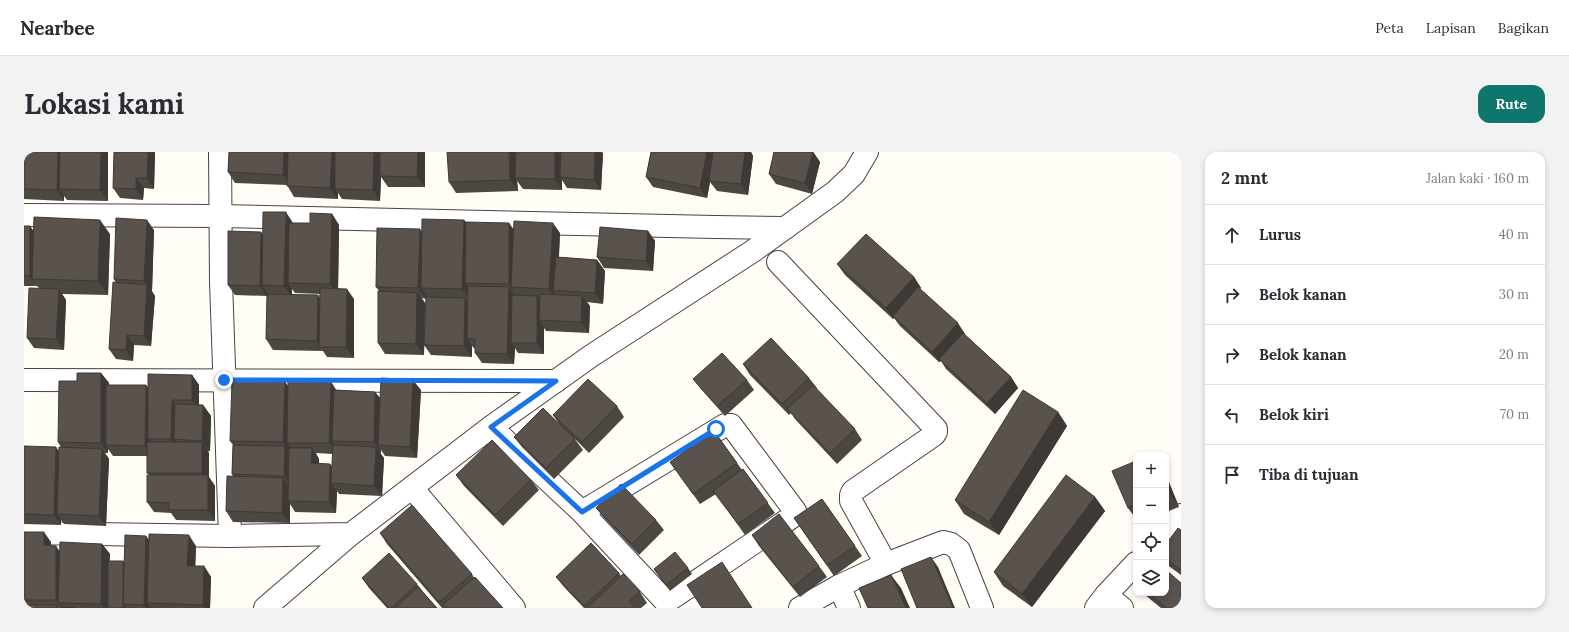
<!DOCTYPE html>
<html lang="id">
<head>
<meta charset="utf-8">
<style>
	body { margin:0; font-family:Lora,serif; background:#f2f2f3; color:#2b2b33 }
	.controls { position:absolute; right:12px; bottom:12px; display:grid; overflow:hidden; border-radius:8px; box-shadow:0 2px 6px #0003 }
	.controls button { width:36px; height:36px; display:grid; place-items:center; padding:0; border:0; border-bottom:1px solid #e1e1e2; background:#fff; color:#2b2b33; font:20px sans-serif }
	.stop { position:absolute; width:12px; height:12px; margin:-9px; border:3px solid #1a73e8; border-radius:50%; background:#fff }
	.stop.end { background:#1a73e8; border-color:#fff; box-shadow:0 1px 4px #0008 }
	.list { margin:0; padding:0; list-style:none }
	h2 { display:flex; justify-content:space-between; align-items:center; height:52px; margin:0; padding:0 16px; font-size:17px }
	h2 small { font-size:13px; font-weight:400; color:#7c7c81 }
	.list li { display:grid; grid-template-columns:26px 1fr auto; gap:12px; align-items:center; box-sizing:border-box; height:60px; padding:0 16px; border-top:1px solid #e1e1e2 }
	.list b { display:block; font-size:15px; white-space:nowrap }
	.list em { font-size:13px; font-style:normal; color:#7c7c81 }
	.icon { flex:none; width:22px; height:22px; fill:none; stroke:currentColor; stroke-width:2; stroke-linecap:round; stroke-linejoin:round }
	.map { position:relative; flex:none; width:1157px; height:456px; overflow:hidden; border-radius:12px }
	header { display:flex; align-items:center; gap:24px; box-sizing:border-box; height:56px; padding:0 20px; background:#fff; border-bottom:1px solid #e1e1e2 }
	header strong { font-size:19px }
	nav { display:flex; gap:22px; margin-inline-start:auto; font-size:14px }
	.intro { display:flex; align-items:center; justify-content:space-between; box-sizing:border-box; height:96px; padding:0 24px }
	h1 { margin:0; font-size:28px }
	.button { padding:10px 18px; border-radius:12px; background:#0f766e; color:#fff; font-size:14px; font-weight:700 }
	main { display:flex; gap:24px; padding:0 24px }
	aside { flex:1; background:#fff; border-radius:12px; box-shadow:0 2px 6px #0003 }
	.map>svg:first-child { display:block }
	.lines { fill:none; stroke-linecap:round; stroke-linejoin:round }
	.minor-casing { stroke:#444; stroke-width:24 }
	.minor { stroke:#fff; stroke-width:22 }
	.wall { fill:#4d4742; fill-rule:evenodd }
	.shaded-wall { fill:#3f3936 }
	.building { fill:#5a524d; stroke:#3f3936 }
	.route { stroke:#1a73e8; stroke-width:5 }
</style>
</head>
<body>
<header>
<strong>Nearbee</strong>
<nav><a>Peta</a><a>Lapisan</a><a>Bagikan</a></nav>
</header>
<div class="intro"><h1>Lokasi kami</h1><a class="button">Rute</a></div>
<main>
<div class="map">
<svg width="1157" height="456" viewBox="0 0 1157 456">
	<rect width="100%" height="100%" fill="#fffdf5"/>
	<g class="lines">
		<!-- minor casing -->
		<g class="minor-casing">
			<g id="minor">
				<path d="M196 0 197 130 206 384 327 382 467 275 567 204 729 99 811 40 830 22 843 0"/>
				<path d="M0 63 196 64 691 75 761 76"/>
				<path d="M754 110 912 277V280L910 283 829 339 827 343V349L862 412"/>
				<path d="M0 228 532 229"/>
				<path d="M467 275 558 360 642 450 768 365 771 359 707 273H701L558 360"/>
				<path d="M388 336 490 456"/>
				<path d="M1142 378 1157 363"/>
				<path d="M0 381 206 384"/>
				<path d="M815 434 825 456"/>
				<path d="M1082 443 1098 456"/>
				<path d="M241 456 327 382"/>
				<path d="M776 456 815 434 862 412 919 390 927 392 935 398 958 456"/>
				<path d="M1072 456 1082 443 1112 411"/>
			</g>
		</g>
		<!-- minor -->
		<use href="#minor" class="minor"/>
	</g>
	<!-- wall -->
	<g class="wall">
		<path d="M0 0H84V49L43 48 40 44V49L0 47Z"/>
		<path d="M131 0 130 37 120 36 119 48 96 46 89 36Z"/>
		<path d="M205 0H401V35H364L357 25 356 49 318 47 314 41V47L270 45 263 33 211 31 204 20Z"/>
		<path d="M627 0H727L729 4 724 43 693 39 686 30 683 46 629 35 622 25Z"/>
		<path d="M750 0H789L796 10 788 42 752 32 745 22Z"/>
		<path d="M579 1 577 38 543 36 538 28V38L499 37 493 29 494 39 432 41 425 30Z"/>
		<path d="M308 62 315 73 314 137 330 147V206L303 205 299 199 249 198 242 187 243 144 211 143 204 133 239 83 269 71H286ZM268 137 271 141 296 142V146L268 142Z"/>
		<path d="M440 68 442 70 490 77 536 81 535 105 573 108 581 119 579 152 563 150 566 154 565 181 522 179 520 176V202L494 201 491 196 490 212 458 211 451 201V197L448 194V205L407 203 400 193 402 147 398 146 401 151 400 203 361 202 354 191 355 139 352 135 398 80Z"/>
		<path d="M0 74 10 79 86 82 84 143 38 142 42 148 40 198 10 196 3 186 15 136 13 134H0Z"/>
		<path d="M130 78 128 139 131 144 127 194 110 193 109 209 92 207 85 197 92 131 90 127Z"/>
		<path d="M624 79 631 89 629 119 580 116 573 105Z"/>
		<path d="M813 112 890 125 897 136 896 137 941 182H940L987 225 994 236 971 262 922 217 917 209 915 210 876 174 870 166 869 167 821 123Z"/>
		<path d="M719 212 785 226 793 236 792 237 831 277 838 288 813 312 771 267 767 261 765 263 726 223Z"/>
		<path d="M77 221 85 231V233H122L124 236 168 223 175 233V253H179L187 264 186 299H184L185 301V325L191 334V369L152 368 147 361 130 360 123 350 125 323 123 321V304H89L84 297V301H81L85 307 82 374 40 372 37 368V373L0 372V294L35 300 37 295 34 290 53 229Z"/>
		<path d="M669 227 723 228 730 238 701 264 677 237Z"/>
		<path d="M261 230 264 234 307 230 312 238 351 240 356 246 397 238 393 306 361 304 357 298V301H356L360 306 358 344 315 342 313 339 312 361 271 360 266 352V371L209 370 202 359 209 325 208 322 209 293 206 289ZM292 301 309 302 308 316 306 312H295V307Z"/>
		<path d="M593 254 600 265 565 301 550 286 559 298 530 327 498 295 490 285 536 273 529 263Z"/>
		<path d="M1034 260 1043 274 975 383 940 362 931 348Z"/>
		<path d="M690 279 718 318 719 317 751 361 721 383 692 342 676 352 646 310Z"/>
		<path d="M1112 309V367L1104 356Z"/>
		<path d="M432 323 507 328 515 338 479 374 440 334Z"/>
		<path d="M1142 323 1155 355 1142 360Z"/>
		<path d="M1071 345 1081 359 1008 455 979 434 970 420Z"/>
		<path d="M798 347 838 404 810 424 770 366Z"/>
		<path d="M572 356 632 368 640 378 615 403 580 366Z"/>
		<path d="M1157 378V423L1142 412V392Z"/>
		<path d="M0 380 27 390V394L36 399 78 392 86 402 85 409H99L100 411 122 384 125 388 172 394 171 414H180L187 425 186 456H0Z"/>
		<path d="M356 381 448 422 450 426 479 456H418L363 392Z"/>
		<path d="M728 383 795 414 803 425 776 445 735 394Z"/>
		<path d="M664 416 668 422 646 439 630 417Z"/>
		<path d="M595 421 597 424 616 440 623 451 617 456H560L540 435 532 425Z"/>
		<path d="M338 426 393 432 400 441 413 456H363L345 436Z"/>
		<path d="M1119 441H1142L1157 456H1137L1121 443Z"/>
	</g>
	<!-- shaded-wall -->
	<g class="shaded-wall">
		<path d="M34 0H41L35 37 40 44V49L33 38Z"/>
		<path d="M77 0H84V49L76 38Z"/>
		<path d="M124 0H131L130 37 123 26Z"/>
		<path d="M260 0H268L266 33 259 23Z"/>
		<path d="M308 0H316L311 37 314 41V47L306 36Z"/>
		<path d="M350 0H357L356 24 357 25 356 49 349 38Z"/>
		<path d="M394 0H401V35L393 25Z"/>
		<path d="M485 0H492L491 26 493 29 494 39 486 28Z"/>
		<path d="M531 0H538L536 25 538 28V38L531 27Z"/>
		<path d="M571 0H578L579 1 577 38 570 28Z"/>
		<path d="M683 0H692L685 29 686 30 683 46 676 36Z"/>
		<path d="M721 0H727L729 4 724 43 717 32Z"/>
		<path d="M789 0 796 10 788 42 781 31Z"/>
		<path d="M112 26 120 36 119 48 112 37Z"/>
		<path d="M262 60 269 71 264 131 268 137V145L260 134Z"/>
		<path d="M308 62 315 73 314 142 306 132Z"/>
		<path d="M76 68 86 82 84 143 74 129Z"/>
		<path d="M123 68 130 78 128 139 120 129Z"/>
		<path d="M440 68 447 78 441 131 446 138V148L438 137Z"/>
		<path d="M485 71 493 82 487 135 492 143 485 132Z"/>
		<path d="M529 71 536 81 533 138H529L532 143V148L525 137Z"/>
		<path d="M6 74 14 85 8 127 13 134 6 124Z"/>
		<path d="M396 77 403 88 397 136 402 144V147L394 136Z"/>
		<path d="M624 79 631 89 629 119 622 109Z"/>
		<path d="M237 80 244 91 238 133 243 141V144L236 134Z"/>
		<path d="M573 108 581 119 579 152 571 141Z"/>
		<path d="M890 125 897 136 870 165 869 164 870 166 869 167 862 156Z"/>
		<path d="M123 133 131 144 127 194 120 184Z"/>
		<path d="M485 135 492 145 487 191 491 196 490 212 483 202Z"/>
		<path d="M35 137 42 148 40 198 32 187Z"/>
		<path d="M323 137 330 147V206L322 195Z"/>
		<path d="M393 141 401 151 400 203 392 192Z"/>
		<path d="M294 143 301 153 297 195 293 189Z"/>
		<path d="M513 144 520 155 515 168 520 176V202L513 191Z"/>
		<path d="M558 144 566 154 565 181 557 170Z"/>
		<path d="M441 146 449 157 443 186 448 194V205L440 194Z"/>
		<path d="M934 171 941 182 917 208 915 207 917 209 915 210 908 200Z"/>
		<path d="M103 183 110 193 109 209 102 198Z"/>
		<path d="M77 221 85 231V293H82L84 297V301L77 291Z"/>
		<path d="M168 223 175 233V258L168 248Z"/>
		<path d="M987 225 994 236 971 262 963 251Z"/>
		<path d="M389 228 397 238 393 306 386 295Z"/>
		<path d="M261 230 268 240 263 291 267 296 266 301 259 290Z"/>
		<path d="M307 230 314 241 308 289 313 296V302L305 291Z"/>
		<path d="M122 233 130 244 124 287 129 294V304L121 294Z"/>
		<path d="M351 240 359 250 354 293 357 298V301L350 290Z"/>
		<path d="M148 248 155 258 150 287 155 294V298L147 287Z"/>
		<path d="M179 253 187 264 186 299 178 289Z"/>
		<path d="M1034 260 1043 274 975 383 965 370Z"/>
		<path d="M178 290 185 301V325L191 334V369L184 358V330L178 321Z"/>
		<path d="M261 294 268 305 267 334 260 324Z"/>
		<path d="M32 295 39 305 33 362 37 368V373L30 363Z"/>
		<path d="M352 295 360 306 358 344 350 334Z"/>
		<path d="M288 296 295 307V322L287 311Z"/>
		<path d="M78 297 85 307 82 374 75 364Z"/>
		<path d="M306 312 313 322 307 331 313 339 312 361 305 350Z"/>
		<path d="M1142 323 1155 355 1144 339 1142 334Z"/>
		<path d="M259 326 267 337 264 349 266 352V371L258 361Z"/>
		<path d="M1071 345 1081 359 1008 455 998 442Z"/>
		<path d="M20 380 27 390V404L20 393Z"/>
		<path d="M165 383 172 394 171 424 163 414Z"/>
		<path d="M122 384 130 395 123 451 127 456H122L120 453Z"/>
		<path d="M78 392 86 402 84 456H80L77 452Z"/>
		<path d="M32 394 39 404 34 451 38 456H37L32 448Z"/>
		<path d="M907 405 914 415 931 456H929Z"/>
		<path d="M99 409 103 415 99 452 102 456H99Z"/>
		<path d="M180 414 187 425 186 456H181L179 453Z"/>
		<path d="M867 423 877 436 886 456H882Z"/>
	</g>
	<!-- building -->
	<g class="building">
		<path d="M0 0H34L33 38 0 37Z"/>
		<path d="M36 0H77L76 38 35 37Z"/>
		<path d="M90 0H124L123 26H112V37L89 36Z"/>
		<path d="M205 0H260L259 23 204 20Z"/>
		<path d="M264 0H308L306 36 263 34Z"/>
		<path d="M311 0H350L349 38 311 37Z"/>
		<path d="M356 0H394L393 25 356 24Z"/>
		<path d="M423 0H485L486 28 425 30Z"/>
		<path d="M492 0H531V27L491 26Z"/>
		<path d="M537 0H571L570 28 536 25Z"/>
		<path d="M627 0H683L676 36 622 25Z"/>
		<path d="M689 0H721L717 32 685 29Z"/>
		<path d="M750 0H789L781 31 745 22Z"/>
		<path d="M239 60H262L260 134 238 133Z"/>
		<path d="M286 61 308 62 306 132 264 131 265 71H286Z"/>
		<path d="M10 65 76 68 74 129 8 127Z"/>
		<path d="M92 66 123 68 120 129 90 127Z"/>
		<path d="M398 67 440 68 438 137 397 136Z"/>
		<path d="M490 69 529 71 525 137 487 135Z"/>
		<path d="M442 70 485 71V132L441 131Z"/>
		<path d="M0 74H6V124L0 123Z"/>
		<path d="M576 75 624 79 622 109 573 105Z"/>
		<path d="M353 76 396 77 394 136 352 135Z"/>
		<path d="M204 79 237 80 236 134 204 133Z"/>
		<path d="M842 82 890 125 862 156 813 112Z"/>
		<path d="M532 105 573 108 571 141 529 138Z"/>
		<path d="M89 130 123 133 120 184 103 183 102 198 85 197Z"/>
		<path d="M444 134 485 135 483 202 451 201V187L443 186Z"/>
		<path d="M894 135 934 171 908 200 869 164Z"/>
		<path d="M5 136 35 137 32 187 3 186Z"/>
		<path d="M296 136 323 137 322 195H295Z"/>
		<path d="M354 139 393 141 392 192 354 191Z"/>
		<path d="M243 142 294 143 293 189 242 187Z"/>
		<path d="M516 142 558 144 557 170 515 168Z"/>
		<path d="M488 143 513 144V191H487Z"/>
		<path d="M402 145 441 146 440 194 400 193Z"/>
		<path d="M939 181 987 225 963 251 915 207Z"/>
		<path d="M747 186 785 226 758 252 719 212Z"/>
		<path d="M698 201 723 228 693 254 669 227Z"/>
		<path d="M53 221H77V291L34 290 35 229H53Z"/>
		<path d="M124 222 168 223V248H148L147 287H124Z"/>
		<path d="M357 226 389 228 386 295 354 293Z"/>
		<path d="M564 227 593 254 558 290 529 263Z"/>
		<path d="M208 228 261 230 259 290 206 289Z"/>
		<path d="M264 229 307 230 305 291H263Z"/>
		<path d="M82 233H122L121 294 82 293Z"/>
		<path d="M789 233 831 277 806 301 763 257Z"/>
		<path d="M310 238 351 240 350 290 308 289Z"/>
		<path d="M999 238 1034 260 965 370 931 348Z"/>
		<path d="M151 252 179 253 178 289 150 287Z"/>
		<path d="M519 256 551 287 522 316 490 285Z"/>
		<path d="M690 279 713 311 669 342 646 310Z"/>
		<path d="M468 288 507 328 471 363 432 323Z"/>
		<rect x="123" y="290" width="55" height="31"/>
		<path d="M209 293 261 294 260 324 208 322Z"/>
		<path d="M309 293 352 295 350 334 307 331Z"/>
		<path d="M0 294 32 295 30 363 0 362Z"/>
		<path d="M35 295 78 297 75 364 33 362Z"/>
		<path d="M265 296H288L287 311 306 312 305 350 264 349Z"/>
		<path d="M1112 309V352L1104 356 1088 319Z"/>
		<path d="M719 317 744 351 714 372 689 339Z"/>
		<path d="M123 323H184V358H145V351L123 350Z"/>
		<path d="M1042 323 1071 345 998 442 970 420Z"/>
		<path d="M203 324 259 326 258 361 202 359Z"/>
		<path d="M597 332 632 368 608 392 572 356Z"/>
		<path d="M1142 334 1144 339 1142 340Z"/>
		<path d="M798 347 831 394 803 413 770 366Z"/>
		<path d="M388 353 448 422 415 450 356 381Z"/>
		<path d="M755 362 795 414 769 435 728 383Z"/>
		<path d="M1154 376 1157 378V418L1142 407V392Z"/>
		<path d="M0 380H20V393L32 394V448H0Z"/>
		<path d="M125 382 165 383 163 414H180L179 453 123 451Z"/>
		<path d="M101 383 122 384 120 453 99 452Z"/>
		<path d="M36 390 78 392 77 452 34 451Z"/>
		<path d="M567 391 595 421 560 454 532 425Z"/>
		<path d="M651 400 664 416 642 433 630 417Z"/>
		<path d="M365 401 393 432 367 456H365L338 426Z"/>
		<path d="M907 405 929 456H893L877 417Z"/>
		<rect x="84" y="409" width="15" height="47"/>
		<path d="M698 410 728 456H678L663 433Z"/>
		<path d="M1142 418 1157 431V456H1143L1124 441H1142Z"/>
		<path d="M599 422 616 440 605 449 612 456H563Z"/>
		<path d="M867 423 882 456H844L835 436Z"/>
		<path d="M451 425 479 456H422L419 453Z"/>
		<path d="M394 435 413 456H371Z"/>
		<rect x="0" y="453" width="32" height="3"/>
		<path d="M38 455 53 456H38Z"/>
	</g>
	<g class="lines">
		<!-- route -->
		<path class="route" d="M200 228 532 229 467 275 558 360 692 277"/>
	</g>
</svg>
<div class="controls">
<button>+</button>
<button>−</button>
<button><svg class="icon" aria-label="locate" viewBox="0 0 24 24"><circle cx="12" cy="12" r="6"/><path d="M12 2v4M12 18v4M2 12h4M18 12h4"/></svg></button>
<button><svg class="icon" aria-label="layers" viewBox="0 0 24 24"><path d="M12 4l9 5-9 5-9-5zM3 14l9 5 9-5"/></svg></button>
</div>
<div class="stop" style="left:692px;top:277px"></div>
<div class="stop end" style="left:200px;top:228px"></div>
</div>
<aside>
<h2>2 mnt<small>Jalan kaki · 160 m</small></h2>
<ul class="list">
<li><svg class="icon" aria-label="ahead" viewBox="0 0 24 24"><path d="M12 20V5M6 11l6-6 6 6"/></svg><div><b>Lurus</b></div><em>40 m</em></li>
<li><svg class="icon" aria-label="right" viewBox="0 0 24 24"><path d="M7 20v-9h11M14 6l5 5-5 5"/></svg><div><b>Belok kanan</b></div><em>30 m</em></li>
<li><svg class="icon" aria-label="right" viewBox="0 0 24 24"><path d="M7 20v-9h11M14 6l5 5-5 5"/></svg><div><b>Belok kanan</b></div><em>20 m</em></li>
<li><svg class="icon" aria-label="left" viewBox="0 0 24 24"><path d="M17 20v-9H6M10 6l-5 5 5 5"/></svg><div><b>Belok kiri</b></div><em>70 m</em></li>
<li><svg class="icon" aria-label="arrive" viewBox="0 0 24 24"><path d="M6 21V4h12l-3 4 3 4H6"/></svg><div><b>Tiba di tujuan</b></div></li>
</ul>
</aside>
</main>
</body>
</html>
